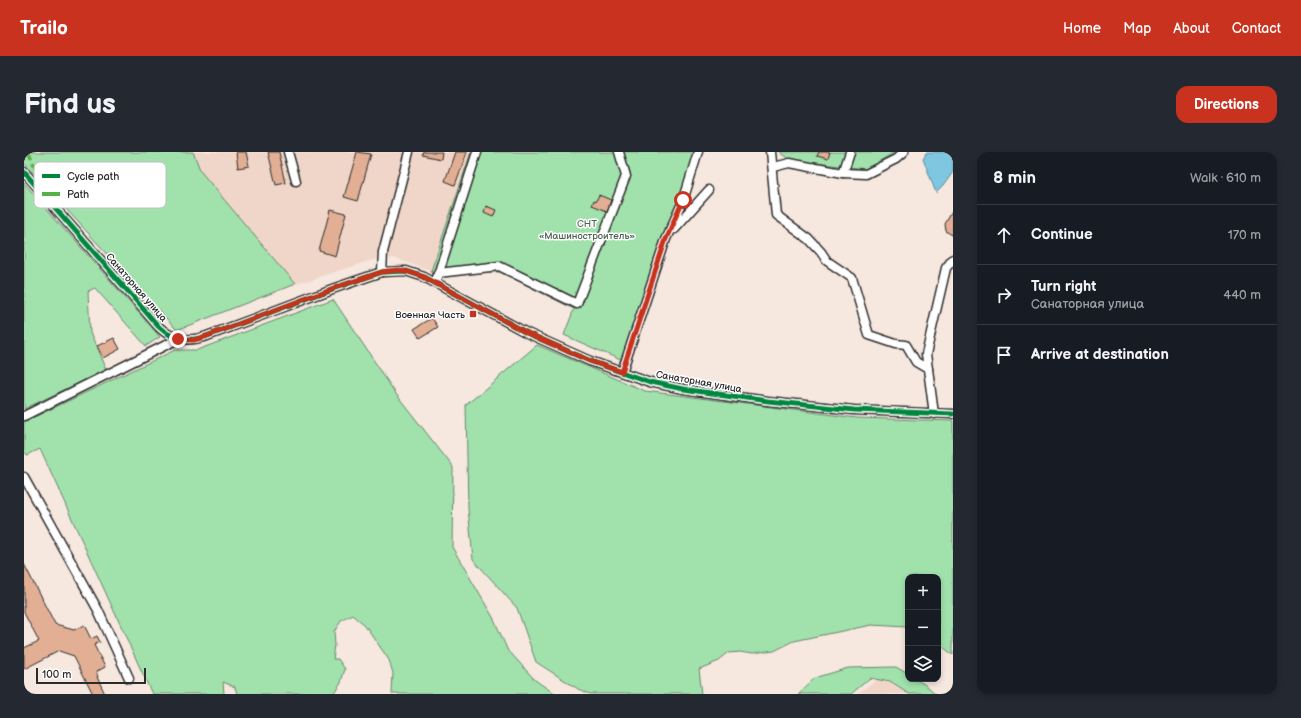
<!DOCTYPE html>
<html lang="en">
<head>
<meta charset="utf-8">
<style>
	body { margin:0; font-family:"Balsamiq Sans",sans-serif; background:#242831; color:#f1f3f6 }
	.controls { position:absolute; right:12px; bottom:12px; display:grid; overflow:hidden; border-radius:8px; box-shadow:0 2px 6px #0003 }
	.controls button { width:36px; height:36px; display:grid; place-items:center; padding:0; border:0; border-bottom:1px solid #363941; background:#171b24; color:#f1f3f6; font:20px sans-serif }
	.scale { position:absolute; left:12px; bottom:10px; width:110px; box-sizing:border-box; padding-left:4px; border:2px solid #2b2b2b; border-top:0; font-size:11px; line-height:14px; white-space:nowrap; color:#2b2b2b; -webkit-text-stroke:3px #fff; paint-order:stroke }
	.stop { position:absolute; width:12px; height:12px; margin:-9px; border:3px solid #c8321e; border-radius:50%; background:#fff }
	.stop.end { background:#c8321e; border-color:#fff; box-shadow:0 1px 4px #0008 }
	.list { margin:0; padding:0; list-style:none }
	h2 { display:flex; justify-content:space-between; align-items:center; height:52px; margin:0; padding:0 16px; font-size:17px }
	h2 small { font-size:13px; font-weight:400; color:#9ea1a6 }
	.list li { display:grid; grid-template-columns:26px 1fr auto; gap:12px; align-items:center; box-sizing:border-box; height:60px; padding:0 16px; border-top:1px solid #363941 }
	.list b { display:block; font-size:15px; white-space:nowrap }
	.list p { margin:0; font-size:13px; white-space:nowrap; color:#9ea1a6 }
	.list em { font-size:13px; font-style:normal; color:#9ea1a6 }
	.icon { flex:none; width:22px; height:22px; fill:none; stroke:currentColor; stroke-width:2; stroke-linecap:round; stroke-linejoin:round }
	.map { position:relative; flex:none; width:929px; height:542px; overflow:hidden; border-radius:12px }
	header { display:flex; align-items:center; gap:24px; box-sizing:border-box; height:56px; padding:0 20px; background:#c8321e; color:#fff }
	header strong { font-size:19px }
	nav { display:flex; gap:22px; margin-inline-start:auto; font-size:14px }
	.intro { display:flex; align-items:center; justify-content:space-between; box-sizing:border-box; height:96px; padding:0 24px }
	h1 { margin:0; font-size:28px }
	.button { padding:10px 18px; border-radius:12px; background:#c8321e; color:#fff; font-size:14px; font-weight:700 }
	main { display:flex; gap:24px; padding:0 24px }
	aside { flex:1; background:#171b24; border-radius:12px; box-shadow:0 2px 6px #0003 }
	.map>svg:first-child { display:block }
	.built { fill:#f0d6c8 }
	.green { fill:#a1e2ac; stroke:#66866c }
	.water { fill:#7fc7e0; stroke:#5d8998 }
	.building { fill:#e2af94; stroke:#2b2b2b }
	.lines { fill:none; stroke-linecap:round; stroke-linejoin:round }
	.minor-casing { stroke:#2b2b2b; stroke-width:11 }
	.minor { stroke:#fff; stroke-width:8 }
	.quiet { stroke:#56b246; stroke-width:4; stroke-dasharray:8 4; stroke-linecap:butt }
	.cycleway-casing { stroke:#fff; stroke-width:8 }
	.cycleway { stroke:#00873e; stroke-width:5 }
	.route { stroke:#c8321e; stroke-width:5 }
	.poi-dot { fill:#c8321e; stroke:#fff; stroke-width:1.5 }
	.labels { text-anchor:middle; stroke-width:3; stroke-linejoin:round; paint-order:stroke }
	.park-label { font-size:10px; fill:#4e6252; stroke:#fff }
	.street-label { font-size:10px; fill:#2b2b2b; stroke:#fff }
	.poi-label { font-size:10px; fill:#2b2b2b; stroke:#fff; text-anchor:end }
	.key { fill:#fff; stroke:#bfbfbf; stroke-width:1 }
	.key-label { font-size:11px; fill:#2b2b2b }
</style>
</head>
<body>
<header>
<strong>Trailo</strong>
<nav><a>Home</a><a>Map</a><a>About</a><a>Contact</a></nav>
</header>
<div class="intro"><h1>Find us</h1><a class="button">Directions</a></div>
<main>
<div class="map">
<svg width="929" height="542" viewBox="0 0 929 542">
	<rect width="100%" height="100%" fill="#f6e7df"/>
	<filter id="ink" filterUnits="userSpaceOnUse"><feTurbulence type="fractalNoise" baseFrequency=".025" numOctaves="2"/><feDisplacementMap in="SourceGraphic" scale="8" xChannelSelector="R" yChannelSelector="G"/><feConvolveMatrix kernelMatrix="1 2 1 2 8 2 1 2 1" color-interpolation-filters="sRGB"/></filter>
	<g filter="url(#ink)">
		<!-- built -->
		<g class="built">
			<path d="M169 0H447L407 119 370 106 348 108 273 132H271L176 20Z"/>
			<path d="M866 516 888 542H834Z"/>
		</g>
		<!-- green -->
		<g class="green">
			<path d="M0 0H169L177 20 271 132 153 178 0 11Z"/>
			<path d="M447 0H672L601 210 540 183 550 157 476 120 407 119Z"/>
			<path d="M754 0H871L842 17 765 8Z"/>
			<path d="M0 31 136 185 122 194 71 136 64 139 66 181 82 218 0 257Z"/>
			<path d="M309 147 372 242 429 315 428 395 470 467 483 497 511 528 531 542H368L369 521 365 508 341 473 329 463 317 469 310 480 311 493 309 507H314L321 517 317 530 309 542H213L211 535 199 530 200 542H128L16 297 3 303 0 299V270L151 198H173Z"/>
			<path d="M513 193 621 239 833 266 929 269V503L914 491V425H884V475L847 473 770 489 750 499 728 502 716 500 705 501 695 509 675 517 678 542H566L554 537 512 510 493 456 449 407 444 356 442 253Z"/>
			<path d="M872 515 884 522V527C896 527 903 534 912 542H885L866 530 846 526 827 542H774L791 526 824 516Z"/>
		</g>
		<!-- water -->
		<path class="water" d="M903 0H929V20L919 34 912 41 899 6Z"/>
		<!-- building -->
		<g class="building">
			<path d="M212 0H222L225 14 214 16Z"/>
			<path d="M244 0H255L262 31 252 33Z"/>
			<path d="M333 0 347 2 334 49 320 45Z"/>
			<path d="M400 0H418L417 7 399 3Z"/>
			<path d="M431 0H443L431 33 421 29Z"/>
			<path d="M795 0H806L804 7 793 4Z"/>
			<path d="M575 43 587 48 583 59 568 53 570 48 572 49Z"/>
			<path d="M462 54 472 58 469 65 460 61Z"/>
			<path d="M306 58 322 62 311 104 295 99Z"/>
			<path d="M929 58V83H928L922 79 921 72Z"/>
			<path d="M408 166 414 175 396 186 390 177Z"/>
			<path d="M90 186 96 197 79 206 73 194Z"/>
			<path d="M0 412 31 473 50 478 60 473 67 487 73 484 76 490 70 493 81 515 72 520 74 525H73L81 542H69L50 504 35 499 0 517V496L15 489 0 460Z"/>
		</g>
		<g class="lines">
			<!-- minor casing -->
			<g class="minor-casing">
				<g id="minor">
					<path d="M264 0 272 29"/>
					<path d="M746 0 752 63 785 87 797 100 803 109 828 126 845 183 872 192 882 193 892 210 904 217 910 262"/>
					<path d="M749 15 765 11 819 21 826 0"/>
					<path d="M0 20 135 175C149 189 165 190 183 184L311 136 358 120 382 119 400 125 503 181 566 209 626 230 659 237 744 249 830 258 929 262"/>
					<path d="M819 21 842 22 872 7 880 0"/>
					<path d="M650 77 685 38"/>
					<path d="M358 120 359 100 385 0"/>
					<path d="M414 121 475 114 553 152 602 24 595 0"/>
					<path d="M413 126 453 0"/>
					<path d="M904 217 902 202 922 116 929 107"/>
					<path d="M598 220 642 87 659 49 674 0"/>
					<path d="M0 264 154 187"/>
					<path d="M0 325 74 458 105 526"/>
				</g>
			</g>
			<!-- minor -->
			<use href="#minor" class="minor"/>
			<!-- quiet -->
			<path class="quiet" d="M4 0 23 42"/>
			<!-- cycleway casing -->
			<g class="cycleway-casing">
				<path id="cycleway" d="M0 20 135 175C149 189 165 190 183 184L311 136 358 120 382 119 400 125 503 181 566 209 626 230 659 237 744 249 830 258 929 262"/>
			</g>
			<!-- cycleway -->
			<use href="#cycleway" class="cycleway"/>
		</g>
	</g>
	<g class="lines" filter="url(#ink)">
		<!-- route -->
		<path class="route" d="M154 187 170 188 183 184 310 136 358 120 374 118 382 119 400 125 503 181 566 209 598 220 642 87 659 48"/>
	</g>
	<!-- markers -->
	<rect class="poi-dot" x="445" y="158" width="8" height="8" rx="2"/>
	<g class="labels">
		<!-- park labels -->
		<g class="park-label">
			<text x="563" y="75">СНТ<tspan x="563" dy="12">«Машиностроитель»</tspan></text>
		</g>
		<!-- street labels -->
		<g class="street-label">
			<text transform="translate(113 135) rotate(49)" y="4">Санаторная улица</text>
			<text transform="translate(675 229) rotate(10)" y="4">Санаторная улица</text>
		</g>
		<!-- poi labels -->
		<g class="poi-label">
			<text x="441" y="166">Военная Часть</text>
		</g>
	</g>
	<!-- legend -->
	<rect x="10" y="10" width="132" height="46" rx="6" class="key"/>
	<rect x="18" y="22" width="18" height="4" fill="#00873e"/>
	<rect x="18" y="40" width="18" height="4" fill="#56b246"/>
	<g class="key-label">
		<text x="43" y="28">Cycle path</text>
		<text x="43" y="46">Path</text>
	</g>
</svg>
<div class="controls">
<button>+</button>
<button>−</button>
<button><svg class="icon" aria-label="layers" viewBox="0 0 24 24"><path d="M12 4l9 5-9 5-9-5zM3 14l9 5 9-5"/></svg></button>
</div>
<div class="scale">100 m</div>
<div class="stop" style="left:659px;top:48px"></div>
<div class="stop end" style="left:154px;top:187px"></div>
</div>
<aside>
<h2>8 min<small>Walk · 610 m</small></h2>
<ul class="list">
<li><svg class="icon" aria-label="ahead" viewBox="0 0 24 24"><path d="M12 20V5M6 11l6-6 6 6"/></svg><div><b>Continue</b></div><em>170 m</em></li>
<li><svg class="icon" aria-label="right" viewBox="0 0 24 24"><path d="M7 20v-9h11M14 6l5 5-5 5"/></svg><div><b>Turn right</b><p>Санаторная улица</p></div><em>440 m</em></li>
<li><svg class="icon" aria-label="arrive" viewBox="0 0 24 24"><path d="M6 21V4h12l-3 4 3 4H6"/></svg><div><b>Arrive at destination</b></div></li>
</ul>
</aside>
</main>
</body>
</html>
